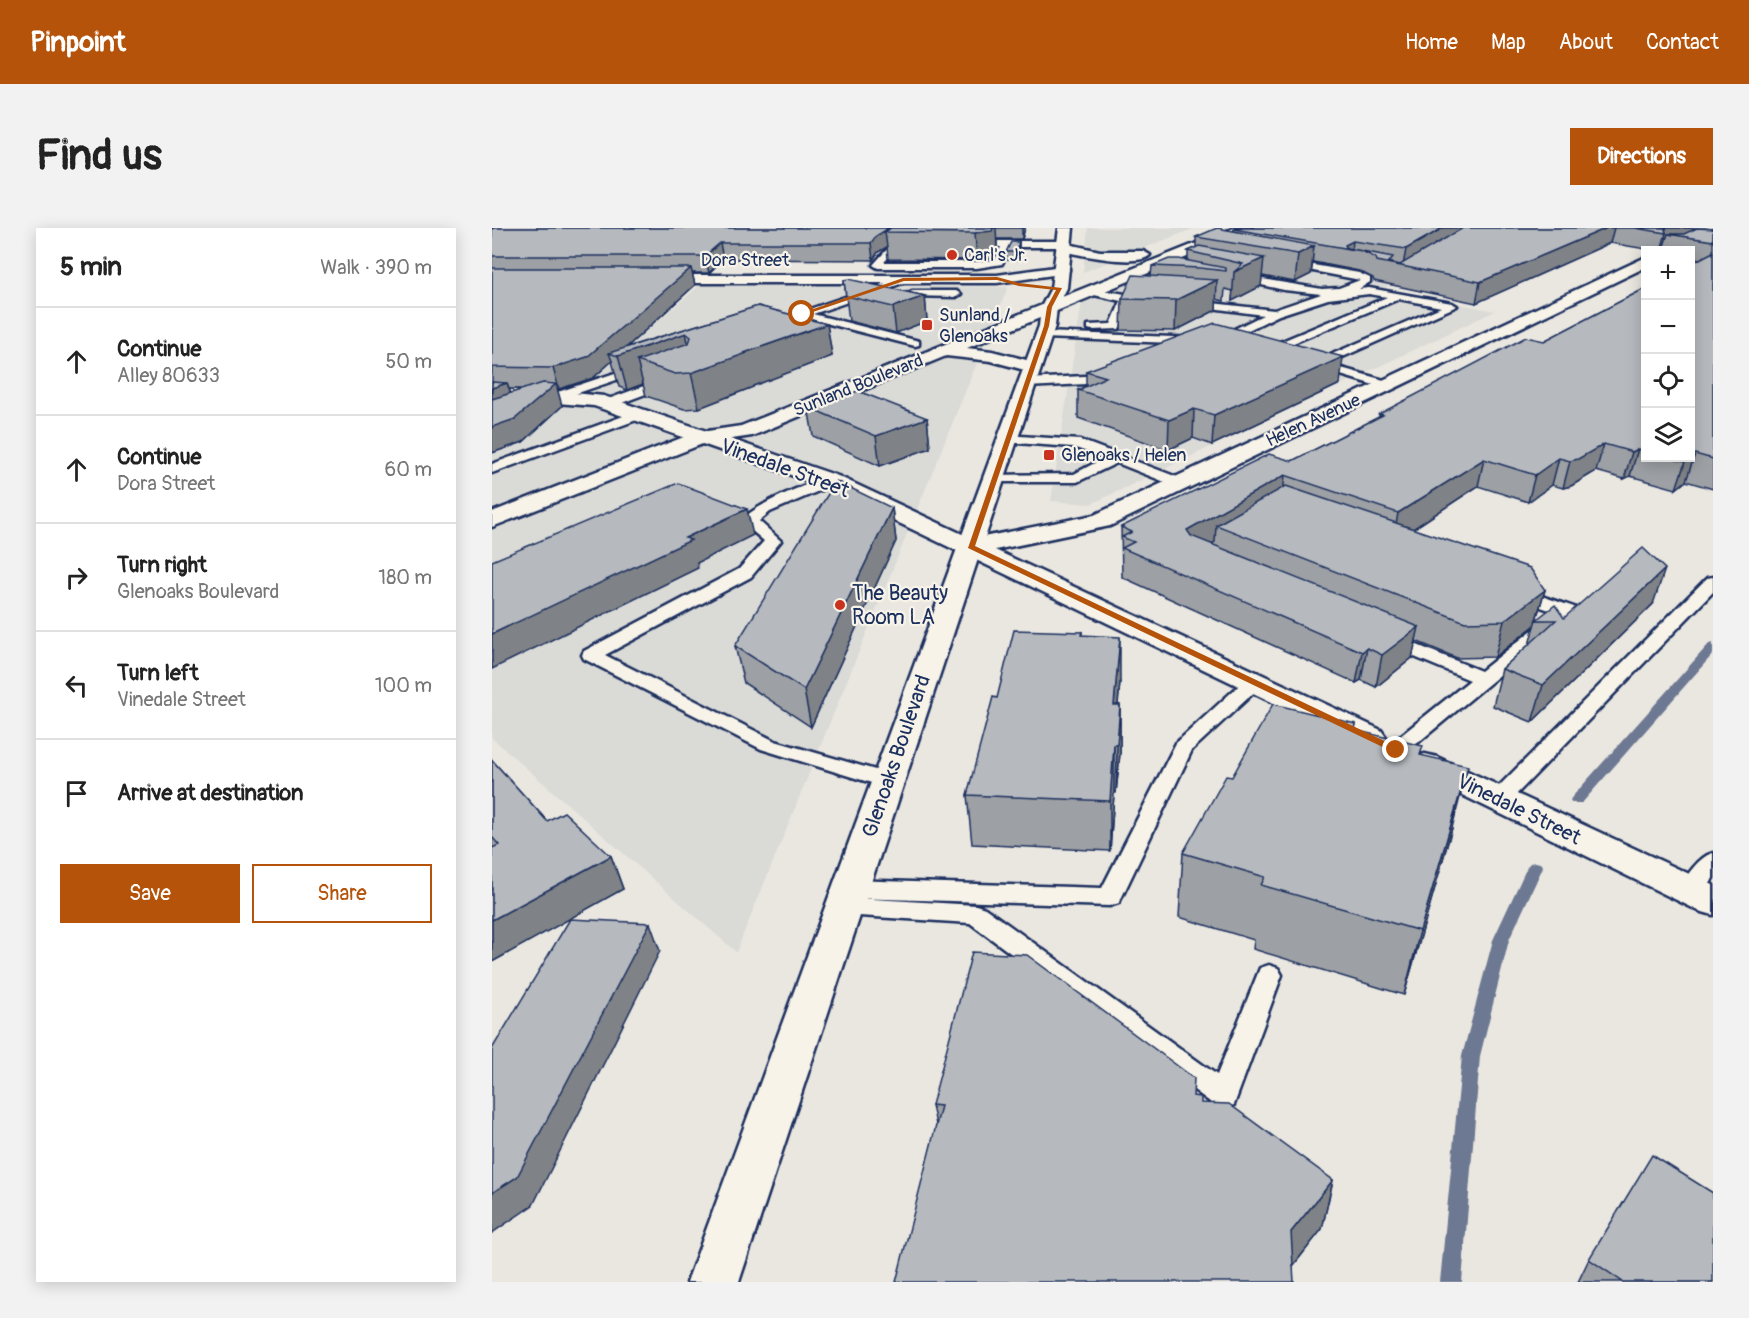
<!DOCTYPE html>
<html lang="en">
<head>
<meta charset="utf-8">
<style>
	body { margin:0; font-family:Pangolin,sans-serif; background:#f2f2f2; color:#222 }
	.controls { position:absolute; right:18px; top:18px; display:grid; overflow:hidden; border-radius:0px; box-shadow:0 3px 15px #0003 }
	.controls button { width:54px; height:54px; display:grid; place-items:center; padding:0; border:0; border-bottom:2px solid #e0e0e0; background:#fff; color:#222; font:30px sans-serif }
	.stop { position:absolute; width:18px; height:18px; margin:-14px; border:4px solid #b45309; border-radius:50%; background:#fff }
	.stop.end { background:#b45309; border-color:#fff; box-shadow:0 2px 6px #0008 }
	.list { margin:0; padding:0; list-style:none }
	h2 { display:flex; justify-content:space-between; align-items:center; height:78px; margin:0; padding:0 24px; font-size:26px }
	h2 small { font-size:20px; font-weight:400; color:#767676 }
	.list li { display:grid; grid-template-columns:39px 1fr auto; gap:18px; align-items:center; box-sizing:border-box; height:108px; padding:0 24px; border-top:2px solid #e0e0e0 }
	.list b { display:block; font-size:22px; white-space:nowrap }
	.list p { margin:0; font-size:20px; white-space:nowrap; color:#767676 }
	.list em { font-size:20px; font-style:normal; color:#767676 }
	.actions { display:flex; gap:12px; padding:18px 24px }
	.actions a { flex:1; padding:14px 0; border:2px solid #b45309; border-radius:0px; text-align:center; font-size:21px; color:#b45309 }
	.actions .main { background:#b45309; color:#fff }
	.icon { flex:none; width:33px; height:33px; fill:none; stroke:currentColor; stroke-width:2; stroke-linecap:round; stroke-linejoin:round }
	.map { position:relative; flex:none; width:1221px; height:1054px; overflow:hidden; border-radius:0px }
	header { display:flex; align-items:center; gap:36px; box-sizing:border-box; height:84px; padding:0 30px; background:#b45309; color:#fff }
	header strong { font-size:28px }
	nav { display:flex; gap:33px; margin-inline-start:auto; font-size:21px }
	.intro { display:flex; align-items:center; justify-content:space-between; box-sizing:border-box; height:144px; padding:0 36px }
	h1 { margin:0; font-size:42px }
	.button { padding:15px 27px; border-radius:0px; background:#b45309; color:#fff; font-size:21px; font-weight:700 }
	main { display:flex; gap:36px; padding:0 36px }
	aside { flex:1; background:#fff; border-radius:0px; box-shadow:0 3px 15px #0003 }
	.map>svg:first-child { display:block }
	.built { fill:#dadad6 }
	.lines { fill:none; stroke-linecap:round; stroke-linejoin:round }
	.stream { fill:#6d7892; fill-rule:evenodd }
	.service-casing { stroke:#1b2f5e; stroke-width:5 }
	.minor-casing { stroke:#1b2f5e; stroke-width:5 }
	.secondary-casing { stroke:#1b2f5e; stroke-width:5 }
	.primary-casing { stroke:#1b2f5e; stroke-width:5 }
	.service { fill:#f7f3e8; fill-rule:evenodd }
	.minor { fill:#f7f3e8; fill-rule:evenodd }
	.secondary { fill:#f7f3e8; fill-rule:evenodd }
	.primary { fill:#f7f3e8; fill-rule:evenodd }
	.wall { fill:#9da0a4; stroke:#1b2f5e; stroke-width:1.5; fill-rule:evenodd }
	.shaded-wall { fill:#7f8286; stroke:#1b2f5e; stroke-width:1.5 }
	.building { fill:#b6babf; stroke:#1b2f5e; stroke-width:1.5 }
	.route { fill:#b45309 }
	.poi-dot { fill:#c8321e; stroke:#f7f3e8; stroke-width:2 }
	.labels { text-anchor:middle; stroke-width:4.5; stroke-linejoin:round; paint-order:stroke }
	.far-poi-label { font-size:18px; fill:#1b2f5e; stroke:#f7f3e8; text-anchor:start }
	.far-street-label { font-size:18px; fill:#1b2f5e; stroke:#f7f3e8 }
	.street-label { font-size:21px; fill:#1b2f5e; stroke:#f7f3e8 }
	.poi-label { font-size:21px; fill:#1b2f5e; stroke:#f7f3e8; text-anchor:start }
</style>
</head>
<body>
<header>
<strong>Pinpoint</strong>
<nav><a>Home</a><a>Map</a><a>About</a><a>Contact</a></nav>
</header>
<div class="intro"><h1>Find us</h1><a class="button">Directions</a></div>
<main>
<aside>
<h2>5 min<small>Walk · 390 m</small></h2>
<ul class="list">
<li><svg class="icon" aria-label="ahead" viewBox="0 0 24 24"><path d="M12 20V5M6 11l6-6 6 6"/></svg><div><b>Continue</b><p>Alley 80633</p></div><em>50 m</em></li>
<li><svg class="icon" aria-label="ahead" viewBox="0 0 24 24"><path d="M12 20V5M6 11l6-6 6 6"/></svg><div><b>Continue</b><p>Dora Street</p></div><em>60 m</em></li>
<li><svg class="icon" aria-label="right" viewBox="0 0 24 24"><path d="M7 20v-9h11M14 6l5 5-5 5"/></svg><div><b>Turn right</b><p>Glenoaks Boulevard</p></div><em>180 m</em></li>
<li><svg class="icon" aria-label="left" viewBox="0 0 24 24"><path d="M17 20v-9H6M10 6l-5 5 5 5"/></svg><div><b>Turn left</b><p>Vinedale Street</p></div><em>100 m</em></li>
<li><svg class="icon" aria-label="arrive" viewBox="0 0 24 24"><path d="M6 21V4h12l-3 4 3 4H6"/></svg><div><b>Arrive at destination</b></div></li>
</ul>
<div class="actions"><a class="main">Save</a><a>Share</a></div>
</aside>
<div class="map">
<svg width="1221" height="1054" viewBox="0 0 1221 1054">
	<rect width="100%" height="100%" fill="#eae7e0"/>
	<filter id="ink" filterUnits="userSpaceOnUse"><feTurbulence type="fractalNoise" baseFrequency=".0167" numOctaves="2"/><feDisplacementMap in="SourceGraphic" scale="12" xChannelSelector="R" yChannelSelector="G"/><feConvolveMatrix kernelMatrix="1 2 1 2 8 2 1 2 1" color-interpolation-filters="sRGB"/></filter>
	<g filter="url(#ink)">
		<!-- built -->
		<g class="built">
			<path d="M596 0H703L591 44Z"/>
			<path d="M768 0H1001L890 61 1003 83 599 276 559 273 590 74Z"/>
			<path d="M207 58 516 59 244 724 0 510V186L92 156Z"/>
		</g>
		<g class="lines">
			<!-- stream -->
			<g class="stream">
				<path d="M1221 415V426L1090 575H1080L1078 572 1080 569 1217 416Z"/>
				<path d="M1043 634 1048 635 1051 639 1017 712 988 828 970 1054H948L970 828 1001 712 1035 639 1038 635Z"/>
			</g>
			<!-- service casing -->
			<g class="service-casing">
				<g id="service">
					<path d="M420 13 423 14V18L403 23 392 34H485L503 32 509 19 476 18V14L479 13H571L575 16 571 19H518L510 36 485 40H386L381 37 397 19Z"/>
					<path d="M793 32 867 45 878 50V54L867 61 877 60 960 75 965 78 835 136 899 154 901 157 895 161 819 138 817 136 949 79 907 71 775 126 771 125V121L895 69 877 66 836 71 787 87 734 113 707 116 552 110 547 107 552 104 707 110 728 108 771 87 697 77 692 74 693 72 782 82 829 66 792 62 743 51 738 48 740 46 830 61 847 60 868 52 790 37V33Z"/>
					<path d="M411 49 414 50V54L321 86 427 113V117L423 118 310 89 279 99 274 96Z"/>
					<path d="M596 60C607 62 658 69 662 72L657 75 639 74 627 101 600 102 596 101V97L619 96 629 73 593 65V61Z"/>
					<path d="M420 63H464L469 66 464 69 417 68 415 66Z"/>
					<path d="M150 136 154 138V142L0 194V186Z"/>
					<path d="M622 138 628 142 626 144 594 156 534 159 528 155 534 151 593 148Z"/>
					<path d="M179 148 185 152 183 155 119 179 115 180 109 176 111 173Z"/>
					<path d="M145 183 150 184 151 187 150 190 0 245V236Z"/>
					<path d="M515 207 588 212 693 252 695 255 693 258H683L625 235 585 254H497L495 251 497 248 502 247 582 246 612 230 581 219 510 214 508 211Z"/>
					<path d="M338 249 345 253 343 256 278 284 267 293 289 313 259 349 113 427 283 513 404 548 407 553 404 558 396 560 269 521 92 431 90 427 92 423 247 341 272 313 252 296 249 293C262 277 317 254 338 249Z"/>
					<path d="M1221 349V364L1015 576 1007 578 999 576 996 571 999 566 1215 350Z"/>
					<path d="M1023 359 1082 379 1085 383 911 527 904 528 897 527 894 522 897 517 978 452 891 416 888 412 891 408H903L989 443 1063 384 1017 368 1014 364 1017 360Z"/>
					<path d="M762 448 769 450 772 454 769 458 700 522 627 675 618 678 362 670 484 677 493 680 725 847 768 740 777 737 786 740 790 747 742 877 732 881 722 877 478 695 351 687 342 684 339 678 342 672 356 669 348 667 345 661 348 655 357 652 610 660 684 515 755 450Z"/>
					<path d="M1221 625C1221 632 1221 644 1221 650 1215 664 1203 672 1189 668L1186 662C1194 649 1206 629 1221 625Z"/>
				</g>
			</g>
			<!-- minor casing -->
			<g class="minor-casing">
				<g id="minor">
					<path d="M1154 29V39L618 298 503 322 889 502 894 509 889 516 878 519 867 516 330 258 102 178 52 174H0V162H52L112 168 346 248 481 311 602 287Z"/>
					<path d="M570 38 575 39 577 42 575 45 505 55H158L151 51 158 47H505Z"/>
					<path d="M933 526 945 529 1221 657V687L1207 683 921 543 916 536 921 529Z"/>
				</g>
			</g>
			<!-- secondary casing -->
			<g class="secondary-casing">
				<path id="secondary" d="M567 0H581L575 60 565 79 563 98 247 1054H195L547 98 549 79 559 60Z"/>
			</g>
			<!-- primary casing -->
			<g class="primary-casing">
				<g id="primary">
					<path d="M742 0H760L758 3 475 120 500 123 546 135 549 139 546 143 540 144 499 133 454 128 260 208 213 215 0 299V284L202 205 249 198Z"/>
					<path d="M571 15 608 23H651L658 27C646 40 583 26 566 22L564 19 566 16Z"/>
				</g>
			</g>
			<!-- service -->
			<use href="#service" class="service"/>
			<!-- minor -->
			<use href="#minor" class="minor"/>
			<!-- secondary -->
			<use href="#secondary" class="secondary"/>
			<!-- primary -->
			<use href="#primary" class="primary"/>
		</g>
		<!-- wall -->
		<g class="wall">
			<path d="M0 0H533L530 11H505V21L501 30 485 32 396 31 395 19 386 24 381 32 231 31 217 45H200L203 57 135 119 266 78 335 96 340 128 261 158V159L207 180 192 181 154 168 151 156 135 162 127 159 120 133 101 150 65 161 70 178 31 214 0 225ZM17 161H33L19 165Z"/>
			<path d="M745 0H1213L1220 1 1221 0V261L1194 253 1184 261 1138 248 1132 251 1104 243 1079 258 1071 260 1060 257 1036 274 986 258 921 301 1053 362 1044 392 1072 390 1161 376 1040 494 1001 478 1010 441 1037 417 1042 398 1003 429 965 430 924 413 920 430 884 459 869 452 864 455 630 349 629 299 800 233 887 189V186L1052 113 1154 60V230H1198L1208 31 1198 29V22H1171L1172 18 1170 19 1169 22H1160L1118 15 984 75 882 53 881 50 867 43 821 34 819 46 803 54 770 48 769 58 740 73 741 63 733 61 732 73 724 71V82L683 103 629 102 630 71 659 48 660 38 696 32V23L704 20V9L742 3V1Z"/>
			<path d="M527 14V21L524 32H514V24Z"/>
			<path d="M352 52 433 68 435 93 404 105 357 93Z"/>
			<path d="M594 143 848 156 720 217 701 210 676 222 586 190V162L594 158Z"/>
			<path d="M316 179 435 190 438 220 388 238 321 208Z"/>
			<path d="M400 280 404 313 319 499 252 455 243 418Z"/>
			<path d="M590 404V407L628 454 626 477H628V525L624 565H622L618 623 480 616 475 567 505 470Z"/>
			<path d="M864 496 863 502 929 527 960 600 912 767 761 721 762 712 687 689 691 625 740 549Z"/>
			<path d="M0 532 55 593 119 628 131 661 0 734Z"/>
			<path d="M701 868 709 875 841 952 830 1001 801 1038 444 897 440 877Z"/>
			<path d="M1097 1031 1221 1054H1086Z"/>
		</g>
		<!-- shaded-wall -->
		<g class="shaded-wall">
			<path d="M397 0H407L393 4 395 19 386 24 381 32 379 15 384 8Z"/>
			<path d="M501 0H504L505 21 501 30 485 32 483 5Z"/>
			<path d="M530 0H533L530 11Z"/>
			<path d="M951 0H980L911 38 914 21Z"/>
			<path d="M1115 0H1122L1118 15 984 75 988 54Z"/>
			<path d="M1176 0H1208L1192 8 1176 6 1172 18 1170 19 1174 5 1173 1Z"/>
			<path d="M861 13 860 22 853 20V17Z"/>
			<path d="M527 14V21L524 32V24Z"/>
			<path d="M228 15 231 31 217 45 213 28Z"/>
			<path d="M822 18 819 46 803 54 806 26Z"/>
			<path d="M772 30 769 58 740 73 742 44Z"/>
			<path d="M199 40 203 57 126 127 117 125 120 133 101 150 67 161 61 140Z"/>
			<path d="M725 52 724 82 683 103 684 72Z"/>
			<path d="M433 68 435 93 404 105 401 79Z"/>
			<path d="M335 96 340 128 261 158V159L207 180 199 145 252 125Z"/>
			<path d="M194 105 201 138 145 133 151 156 135 162 126 128Z"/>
			<path d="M851 129 848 156 720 217 722 187Z"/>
			<path d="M15 155 22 176 0 184V160Z"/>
			<path d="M64 156 70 178 31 214 0 225V199Z"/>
			<path d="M702 181 701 210 676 222 677 192Z"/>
			<path d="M435 190 438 220 388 238 384 208Z"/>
			<path d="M1112 216 1104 243 1079 258 1071 260 1078 233Z"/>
			<path d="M1146 221 1138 248 1132 251 1140 224Z"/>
			<path d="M1203 226 1194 253 1184 261 1193 234Z"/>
			<path d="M1067 230 1060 257 1036 274 1043 247Z"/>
			<path d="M992 231 986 258 901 314 906 285Z"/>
			<path d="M793 247 790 275 724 297 723 314 694 332 695 302Z"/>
			<path d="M400 280 404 313 319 499 312 462Z"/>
			<path d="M255 281 261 307 205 335 206 340 0 441V406L193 310Z"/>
			<path d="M1173 341 1161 376 1040 494 1051 457Z"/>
			<path d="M1053 362 1042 398 1003 429 1012 393Z"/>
			<path d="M927 399 920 430 884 459 890 427Z"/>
			<path d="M628 409V454L622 517V565L618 623V573L622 477Z"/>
			<path d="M875 420 869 452 864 455 870 424Z"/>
			<path d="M628 477V525L624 565 625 517Z"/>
			<path d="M976 538 960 600 912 767 928 703Z"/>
			<path d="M119 628 131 661 0 734V692Z"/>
			<path d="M158 695 168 723 41 977 0 1005V965Z"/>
			<path d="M841 952 830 1001 789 1053 799 1004Z"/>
		</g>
		<!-- building -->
		<g class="building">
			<path d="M0 0H397L384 8 379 15H228L213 28H0Z"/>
			<path d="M399 0H501L500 3 483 5 393 4Z"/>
			<path d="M725 0 822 18 806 26 704 9Z"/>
			<path d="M745 0H951L914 21 861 13 853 17 855 20 901 29 897 34 908 37 971 0H1115L988 54 885 33 884 30 870 23 742 1Z"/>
			<path d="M1143 0H1176L1173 1 1174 5Z"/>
			<path d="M1205 0 1221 1V13L1176 6H1192Z"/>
			<path d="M519 14H527L524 24H514Z"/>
			<path d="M707 18 772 30 742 44 751 36 696 23Z"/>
			<path d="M1221 24V231L1203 226 1193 234 1176 230H1198V36Z"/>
			<path d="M677 31H687L734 40V43L708 40 660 38Z"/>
			<path d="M0 40H199L95 129 61 140 0 139Z"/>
			<path d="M641 47 725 52 684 72 630 71Z"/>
			<path d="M356 51 433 68 401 79 354 68 352 52Z"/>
			<path d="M1154 60V223L1146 221 1140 224 1112 216 1086 231 1078 233 1067 230 1043 247 992 231 906 285 793 247 695 302 699 308 927 399 890 427 875 420 870 424 630 320 642 314 630 309 640 304 629 299 777 226 800 233 891 187 887 186 1034 109 1052 113Z"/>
			<path d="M266 78 335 96 252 125H255L199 145 183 146 145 133 197 115 199 109 194 105 126 128 117 125Z"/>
			<path d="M723 95 851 129 722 187 702 181 677 192 586 162 614 149 594 143Z"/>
			<path d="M0 154 15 155 0 160Z"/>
			<path d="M51 155 64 156 23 191 0 199V171Z"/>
			<path d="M366 163 435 190 384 208 316 179Z"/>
			<path d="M344 253 400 280 312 462 243 418Z"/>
			<path d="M186 255 255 281 193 310 199 312 0 406V333Z"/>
			<path d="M794 258 1038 340 1053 362 1012 393 973 394 724 297Z"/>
			<path d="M1151 320 1173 341 1051 457 1010 441 1064 392H1044L1063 377 1072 390Z"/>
			<path d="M522 402 590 404 589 407 628 409 622 477H628L625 517H622L618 573 475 567 501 469 505 470Z"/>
			<path d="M781 476 864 496 862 502 931 518 928 527 976 538 928 703 769 657 773 649 691 625 734 548 740 549Z"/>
			<path d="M0 532 55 593 72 584 119 628 0 692V620L7 617 0 609Z"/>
			<path d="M78 691 158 695 25 949 0 965V821Z"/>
			<path d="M480 724 535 727 702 850 701 868 709 869V875L737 876 841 952 799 1004 802 1054H404L449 878 440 877Z"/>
			<path d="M1160 927 1221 965V1054H1131L1097 1031Z"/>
		</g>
	</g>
	<!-- route -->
	<path class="route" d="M505 49 527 55 570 60 560 79 557 98 483 318 907 520V524H901L476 320 552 98 555 79 564 62 527 58 505 52 412 53 312 87 307 86 411 50Z"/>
	<!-- markers -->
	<g class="poi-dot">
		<circle cx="460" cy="27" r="6"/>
		<rect x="429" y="91" width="12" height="12" rx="3"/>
		<rect x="551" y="221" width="12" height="12" rx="3"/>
		<circle cx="348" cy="377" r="6"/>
	</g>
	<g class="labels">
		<!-- far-poi labels -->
		<g class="far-poi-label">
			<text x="472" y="33">Carl's Jr.</text>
			<text x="447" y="93">Sunland /<tspan x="447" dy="21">Glenoaks</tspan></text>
			<text x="569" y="233">Glenoaks / Helen</text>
		</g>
		<!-- far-street labels -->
		<g class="far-street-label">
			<text x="253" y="38">Dora Street</text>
			<text transform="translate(366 157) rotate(-22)" y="6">Sunland Boulevard</text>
			<text transform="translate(821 192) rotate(-25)" y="6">Helen Avenue</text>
		</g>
		<!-- street labels -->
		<g class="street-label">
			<text transform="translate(293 240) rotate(20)" y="7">Vinedale Street</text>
			<text transform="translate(404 528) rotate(-71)" y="7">Glenoaks Boulevard</text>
			<text transform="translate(1027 581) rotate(26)" y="7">Vinedale Street</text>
		</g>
		<!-- poi labels -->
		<g class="poi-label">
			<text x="360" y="372">The Beauty<tspan x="360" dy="24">Room LA</tspan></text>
		</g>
	</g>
</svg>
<div class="controls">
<button>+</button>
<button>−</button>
<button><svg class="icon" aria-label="locate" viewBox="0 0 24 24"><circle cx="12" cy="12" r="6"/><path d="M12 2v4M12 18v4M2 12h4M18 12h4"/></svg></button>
<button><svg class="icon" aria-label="layers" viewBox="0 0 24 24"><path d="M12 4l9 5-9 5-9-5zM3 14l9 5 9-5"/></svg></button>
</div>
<div class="stop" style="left:310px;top:86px"></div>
<div class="stop end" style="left:904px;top:522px"></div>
</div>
</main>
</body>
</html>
